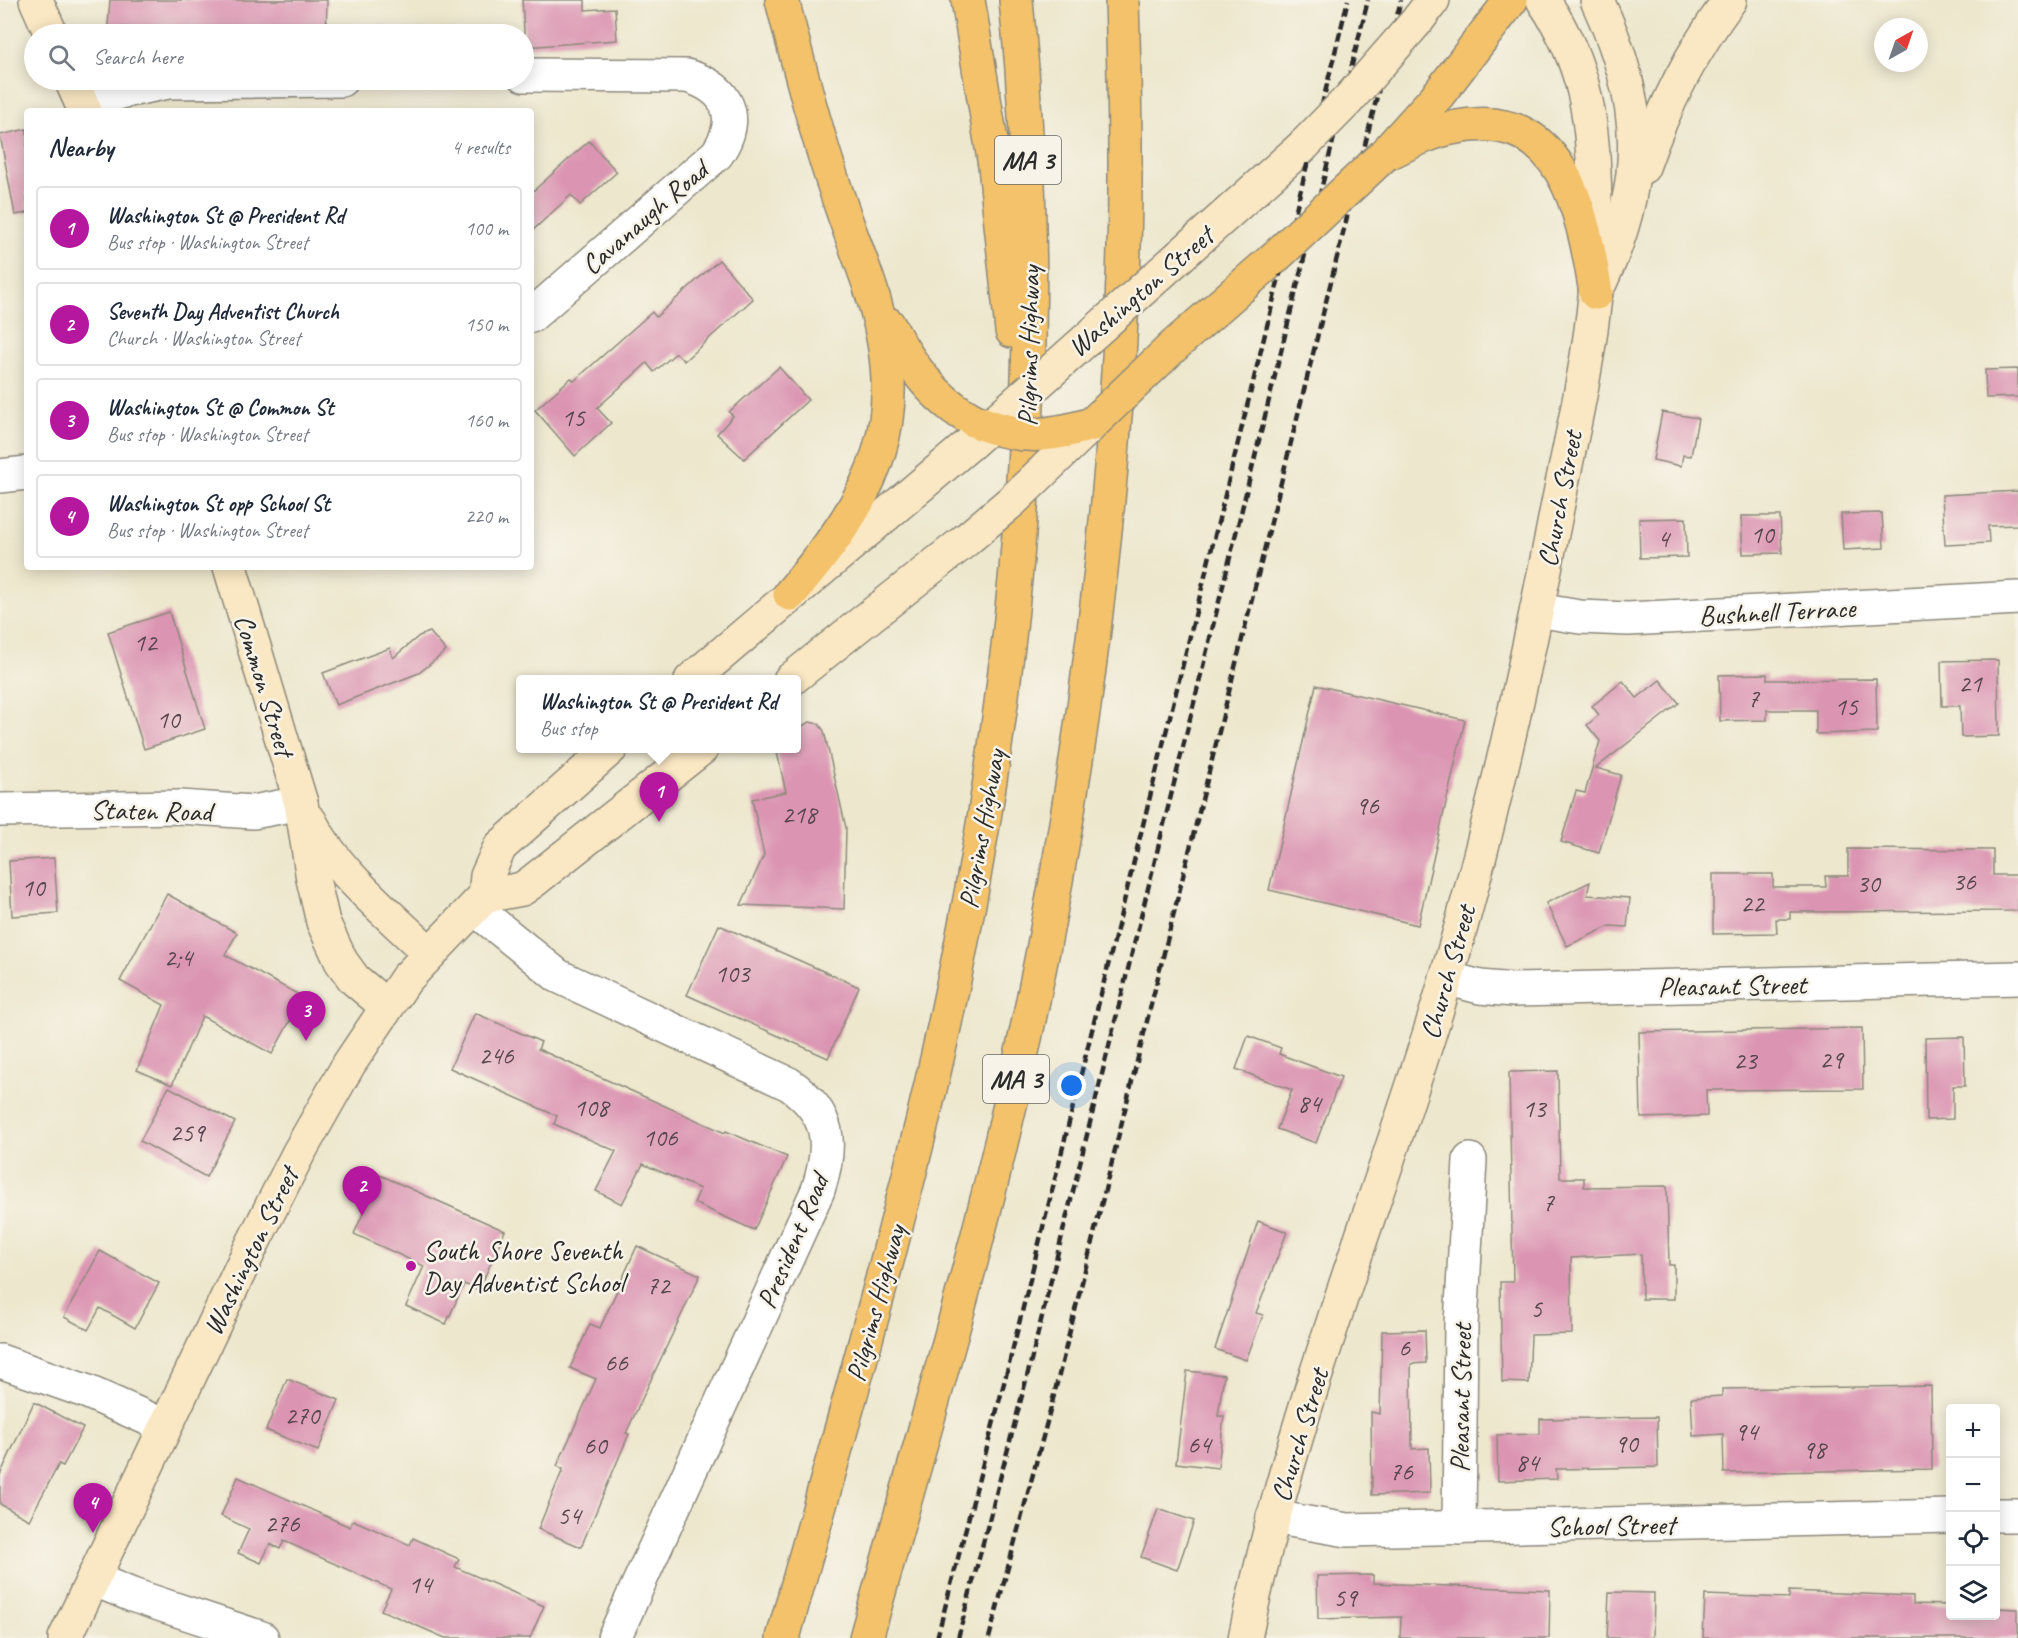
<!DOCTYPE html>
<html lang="en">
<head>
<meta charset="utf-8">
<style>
	body { margin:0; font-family:Caveat,sans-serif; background:#f2f2f3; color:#1f2937 }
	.controls { position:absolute; right:18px; bottom:18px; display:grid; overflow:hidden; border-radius:6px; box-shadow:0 3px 15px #0003 }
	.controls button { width:54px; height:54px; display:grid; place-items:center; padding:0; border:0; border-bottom:2px solid #e0e1e3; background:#fff; color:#1f2937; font:30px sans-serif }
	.compass { position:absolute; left:1874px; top:18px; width:54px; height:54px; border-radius:50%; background:#fff; box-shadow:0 3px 15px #0003; rotate:40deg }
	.you { position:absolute; left:1072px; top:1086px; width:21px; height:21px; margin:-15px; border:4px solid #fff; border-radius:50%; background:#1a73e8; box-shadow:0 0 0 9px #1a73e833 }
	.badge { display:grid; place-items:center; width:39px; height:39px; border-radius:50%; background:#b5179e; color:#fff; font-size:20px; font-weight:700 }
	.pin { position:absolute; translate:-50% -50px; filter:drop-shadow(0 2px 3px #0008) }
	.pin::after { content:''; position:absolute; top:32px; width:21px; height:18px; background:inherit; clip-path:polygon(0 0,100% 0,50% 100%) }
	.popup { position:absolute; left:516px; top:675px; width:285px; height:78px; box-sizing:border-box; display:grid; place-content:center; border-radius:6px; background:#fff; filter:drop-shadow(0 2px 4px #0005); font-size:20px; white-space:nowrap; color:#747a83 }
	.popup b { font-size:22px; color:#1f2937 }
	.popup::after { content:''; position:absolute; left:50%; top:100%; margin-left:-12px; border:12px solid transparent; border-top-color:#fff }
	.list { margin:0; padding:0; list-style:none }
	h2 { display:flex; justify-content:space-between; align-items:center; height:78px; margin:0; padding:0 24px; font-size:26px }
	h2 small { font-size:20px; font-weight:400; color:#747a83 }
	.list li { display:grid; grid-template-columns:39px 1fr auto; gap:18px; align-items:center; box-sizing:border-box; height:84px; margin:0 12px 12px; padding:0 12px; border:2px solid #e0e1e3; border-radius:6px }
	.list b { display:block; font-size:22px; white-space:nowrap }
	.list p { margin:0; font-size:20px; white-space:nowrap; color:#747a83 }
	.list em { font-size:20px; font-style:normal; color:#747a83 }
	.icon { flex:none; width:33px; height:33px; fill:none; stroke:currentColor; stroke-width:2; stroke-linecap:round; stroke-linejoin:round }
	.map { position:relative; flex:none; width:2018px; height:1638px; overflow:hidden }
	.search { position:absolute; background:#fff; box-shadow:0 3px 15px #0003; left:24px; top:24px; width:510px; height:66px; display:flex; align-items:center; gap:15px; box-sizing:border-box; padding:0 21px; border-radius:33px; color:#747a83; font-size:22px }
	.panel { position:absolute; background:#fff; box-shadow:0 3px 15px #0003; left:24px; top:108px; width:510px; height:462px; border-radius:6px }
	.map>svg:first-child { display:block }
	.building { fill:#db95b2 }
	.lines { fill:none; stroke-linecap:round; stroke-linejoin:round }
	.street-casing { stroke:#8c897c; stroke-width:36 }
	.secondary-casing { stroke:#8c897c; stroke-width:36 }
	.primary-casing { stroke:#8c897c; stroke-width:36 }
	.highway-casing { stroke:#8c897c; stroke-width:36 }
	.street { stroke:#fff; stroke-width:33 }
	.secondary { stroke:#fae7c3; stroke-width:33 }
	.primary { stroke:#f3c26a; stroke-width:33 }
	.highway { stroke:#f3c26a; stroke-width:33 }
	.rail { stroke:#2b2b2b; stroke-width:4.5; stroke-dasharray:9 4.5; stroke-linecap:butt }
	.secondary-bridge-casing { stroke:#8c897c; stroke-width:36; stroke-linecap:butt }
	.primary-bridge-casing { stroke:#8c897c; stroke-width:36; stroke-linecap:butt }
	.highway-bridge-casing { stroke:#8c897c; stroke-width:36; stroke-linecap:butt }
	.secondary-bridge { stroke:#fae7c3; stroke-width:33 }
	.primary-bridge { stroke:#f3c26a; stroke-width:33 }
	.highway-bridge { stroke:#f3c26a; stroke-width:33 }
	.poi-dot { fill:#b5179e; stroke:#f7f3e8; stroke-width:2 }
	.labels { text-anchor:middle; stroke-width:5; stroke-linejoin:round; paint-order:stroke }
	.number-label { font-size:26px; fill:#57464d }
	.shield { fill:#f7f3e8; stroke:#686764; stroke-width:1.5 }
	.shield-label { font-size:27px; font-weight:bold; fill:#2b2b2b }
	.street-label { font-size:28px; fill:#2b2b2b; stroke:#f7f3e8 }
	.poi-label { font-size:28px; fill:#2b2b2b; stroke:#f7f3e8; text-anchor:start }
</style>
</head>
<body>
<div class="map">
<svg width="2018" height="1638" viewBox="0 0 2018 1638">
	<rect width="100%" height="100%" fill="#f7f3e8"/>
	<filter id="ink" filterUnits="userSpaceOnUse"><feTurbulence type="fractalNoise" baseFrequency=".0167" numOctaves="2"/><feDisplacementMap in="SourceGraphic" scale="12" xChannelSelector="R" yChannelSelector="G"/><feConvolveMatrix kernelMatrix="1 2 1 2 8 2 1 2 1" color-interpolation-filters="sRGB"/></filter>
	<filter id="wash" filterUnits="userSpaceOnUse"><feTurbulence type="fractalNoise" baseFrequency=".008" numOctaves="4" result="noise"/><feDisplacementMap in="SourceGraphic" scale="24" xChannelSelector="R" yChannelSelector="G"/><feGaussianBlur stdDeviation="1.35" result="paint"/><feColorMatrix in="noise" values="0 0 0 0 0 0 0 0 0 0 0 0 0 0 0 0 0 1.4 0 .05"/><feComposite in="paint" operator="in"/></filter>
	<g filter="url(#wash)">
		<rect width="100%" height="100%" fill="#ede7cd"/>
		<g id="blocks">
			<!-- building -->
			<g class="building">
				<path d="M110 0H327L326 34H183V31L108 26Z"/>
				<path d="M522 0H585V10L615 8 617 40 525 47Z"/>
				<path d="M27 129V213L15 215 0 135Z"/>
				<path d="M589 141 617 172 580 205 571 195 531 232V193Z"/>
				<path d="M719 260 753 299 684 361 676 353 654 372 647 363 597 408 611 423 575 456 535 410 571 378 574 381 652 312 656 317Z"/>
				<path d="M779 367 808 400 744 459 717 434 733 416 729 412Z"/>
				<path d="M2018 369V397L1986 398 1985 370Z"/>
				<path d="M1662 412 1698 418 1691 456 1683 455 1681 466 1653 460Z"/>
				<path d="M2018 491V525L1988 526 1989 543 1945 545 1942 495Z"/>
				<path d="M1882 513 1884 548 1843 550 1841 514Z"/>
				<path d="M1741 516H1780L1782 553 1743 554Z"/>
				<path d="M1686 518 1687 557 1640 558 1639 519Z"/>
				<path d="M169 612 205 729 144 749 108 632Z"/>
				<path d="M430 632 446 651 419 673 336 705 323 673 390 648 393 658 419 636Z"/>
				<path d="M1998 660 1999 736 1961 737 1960 706H1942L1941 661Z"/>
				<path d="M1767 674V680L1876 679 1877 732 1816 734V710H1767V720L1720 721 1719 675Z"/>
				<path d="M1660 680 1679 703 1596 768 1621 775 1599 853 1561 842 1576 791 1585 793 1600 741 1587 725 1599 715 1592 706 1623 681 1637 698Z"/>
				<path d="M1316 685 1465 720 1418 925 1269 890Z"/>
				<path d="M809 722 819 724 824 731 846 828 844 909 741 905 764 855 752 799 786 792 776 748H797V729Z"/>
				<path d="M1848 849 1993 850V875H2018V911L1790 912V919H1776L1777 933 1713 934V874H1773V887H1826L1825 876H1848Z"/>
				<path d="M54 858 58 913 12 916 9 861Z"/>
				<path d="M1590 882 1587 895 1630 898 1627 927 1610 926 1567 946 1546 903Z"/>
				<path d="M167 894 237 933 225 955 303 997 272 1054 202 1016 172 1085 137 1070 164 1005 120 981Z"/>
				<path d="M719 925 859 987 828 1058 687 995Z"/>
				<path d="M475 1013 541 1042 538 1049 725 1133 726 1131 787 1157 754 1230 694 1203 700 1189 643 1164 622 1204 596 1191 616 1151 554 1124 557 1116 450 1068Z"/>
				<path d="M1862 1028 1863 1089 1706 1090 1707 1116 1641 1118 1639 1032Z"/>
				<path d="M1248 1036 1281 1048 1279 1054 1341 1077 1316 1143 1277 1129 1292 1090 1236 1069Z"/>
				<path d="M1964 1037 1965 1086H1953V1119L1926 1120 1925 1038Z"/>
				<path d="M1558 1071 1560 1178H1584V1187L1667 1186 1669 1265H1674V1299H1642L1641 1254 1571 1258 1572 1334 1531 1335 1529 1383 1502 1382 1500 1282H1513L1509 1072Z"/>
				<path d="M169 1087 235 1122 206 1177 140 1141Z"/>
				<path d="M380 1175 505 1231 479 1290 464 1284 446 1324 406 1306 424 1266 354 1234Z"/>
				<path d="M1258 1221 1287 1232 1256 1313 1263 1315 1246 1360 1215 1349Z"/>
				<path d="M637 1246 700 1275 626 1433 629 1434 581 1547 538 1529 563 1469 557 1466 596 1379 570 1368 590 1324 600 1328Z"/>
				<path d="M100 1251 159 1283 135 1328 100 1308 88 1330 64 1317Z"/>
				<path d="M1425 1330 1426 1363 1411 1364 1412 1449 1429 1448 1430 1493 1372 1495 1371 1412 1380 1414 1382 1331Z"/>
				<path d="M1187 1371 1224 1375 1218 1416H1224L1218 1468 1176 1463Z"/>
				<path d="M287 1379 339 1400 318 1451 266 1430Z"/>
				<path d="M1931 1386 1932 1469 1724 1473 1723 1434 1693 1436 1691 1398 1722 1396V1389Z"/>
				<path d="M34 1402 83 1428 63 1466 59 1464 29 1520 0 1504V1475Z"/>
				<path d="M1657 1417 1658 1467 1556 1469 1557 1479 1498 1481 1497 1435 1540 1434V1419Z"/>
				<path d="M238 1477 350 1527 353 1520 410 1545 413 1538 459 1559 455 1567 544 1606 530 1638H445L381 1610 391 1589 284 1541 280 1549 270 1544 261 1563 238 1553 249 1529 221 1516Z"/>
				<path d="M1158 1509 1194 1521 1177 1570 1141 1557Z"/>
				<path d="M1373 1575V1583L1550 1590 1549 1638H1400L1401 1617 1318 1619 1317 1576Z"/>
				<path d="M1789 1591 1913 1596V1604L1950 1605V1616H1995V1608L2018 1609V1638H1703L1705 1595 1789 1598Z"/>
				<path d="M1609 1592 1654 1593 1653 1638H1607Z"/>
			</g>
		</g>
	</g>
	<g filter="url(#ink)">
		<use href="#blocks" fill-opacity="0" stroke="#8c897c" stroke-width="1.5"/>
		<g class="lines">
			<!-- street casing -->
			<g class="street-casing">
				<g id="street">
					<path d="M524 75 687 76C728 88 742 117 717 154L531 316"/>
					<path d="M83 105 124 91 168 82 341 80"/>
					<path d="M0 476 27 473"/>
					<path d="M1537 610 1580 617 1628 619 2018 598"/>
					<path d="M0 810 180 807 253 812 301 803"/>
					<path d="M474 908 558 976 789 1084C831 1113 833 1144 818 1190L614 1638"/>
					<path d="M1446 978 1480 987 1513 990 2018 978"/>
					<path d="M0 1361 88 1392 165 1426"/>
					<path d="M1996 1515H2018"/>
					<path d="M1273 1517 1347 1530 1950 1516"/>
					<path d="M1459 1528 1461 1325 1470 1160"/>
					<path d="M93 1579 132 1595 262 1638"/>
				</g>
			</g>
			<!-- secondary casing -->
			<g class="secondary-casing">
				<g id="secondary">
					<path d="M36 0 51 34"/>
					<path d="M1597 0C1644 102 1649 180 1600 283"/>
					<path d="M1417 21 1433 0"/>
					<path d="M71 80 85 111"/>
					<path d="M1643 167C1664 106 1691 52 1730 0"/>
					<path d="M1181 255 1302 147"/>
					<path d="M230 567 301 803 313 879 323 922 341 961 354 979 386 1006"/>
					<path d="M691 680 972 442"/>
					<path d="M790 680 966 540"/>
					<path d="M310 821C335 871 389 914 429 953"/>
					<path d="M485 896 522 889 532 882 702 748"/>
					<path d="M65 1638 252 1245 298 1154 349 1064 406 979 485 896 487 876 500 847 611 748"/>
					<path d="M1245 1638C1288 1426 1370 1225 1434 1019 1485 854 1523 683 1556 514 1570 442 1588 369 1595 296 1598 265 1595 233 1595 202 1593 125 1588 66 1543 0"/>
				</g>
			</g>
			<!-- primary casing -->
			<g class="primary-casing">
				<g id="primary">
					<path d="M1391 147 1438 95 1511 0"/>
					<path d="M1384 155C1407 144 1431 131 1457 127 1564 107 1583 213 1596 293"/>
					<path d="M1176 344 1272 260"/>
				</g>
			</g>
			<!-- highway casing -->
			<g class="highway-casing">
				<g id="highway">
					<path d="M782 0C799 66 816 133 838 197 848 228 860 257 870 287 913 421 877 492 790 594"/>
					<path d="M968 0 995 166 1012 331"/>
					<path d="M888 324C909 363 933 399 973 420"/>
					<path d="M783 1638C835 1450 890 1262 934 1072 1015 720 1052 360 1016 0"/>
					<path d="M866 1638C924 1431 986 1225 1030 1015 1079 780 1111 540 1122 301 1127 201 1125 100 1122 0"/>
				</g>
			</g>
			<!-- street -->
			<use href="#street" class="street"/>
			<!-- secondary -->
			<use href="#secondary" class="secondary"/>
			<!-- primary -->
			<use href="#primary" class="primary"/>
			<!-- highway -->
			<use href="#highway" class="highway"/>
			<!-- rail -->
			<g class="rail">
				<path d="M937 1638 1009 1364 1348 0"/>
				<path d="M958 1638 1029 1369 1368 0"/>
				<path d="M989 1638 1051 1407 1401 0"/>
			</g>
			<!-- secondary-bridge casing -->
			<g class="secondary-bridge-casing">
				<g id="secondary-bridge">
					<path d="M1302 147 1348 100 1417 21"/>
					<path d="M972 442 1181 255"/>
					<path d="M966 540 1012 501 1092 424"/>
				</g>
			</g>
			<!-- primary-bridge casing -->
			<g class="primary-bridge-casing">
				<g id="primary-bridge">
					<path d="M1272 260 1384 155"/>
					<path d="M1092 424 1176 344"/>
				</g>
			</g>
			<!-- highway-bridge casing -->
			<g class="highway-bridge-casing">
				<path id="highway-bridge" d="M973 420C1018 439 1044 438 1092 424"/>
			</g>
			<!-- secondary-bridge -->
			<use href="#secondary-bridge" class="secondary-bridge"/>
			<!-- primary-bridge -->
			<use href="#primary-bridge" class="primary-bridge"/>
			<!-- highway-bridge -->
			<use href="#highway-bridge" class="highway-bridge"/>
		</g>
	</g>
	<!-- markers -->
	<circle class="poi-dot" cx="411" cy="1266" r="6"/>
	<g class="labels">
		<!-- number labels -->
		<g class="number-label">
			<text x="573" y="426">15</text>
			<text x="1762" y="543">10</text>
			<text x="1663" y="547">4</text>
			<text x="145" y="651">12</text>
			<text x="1970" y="692">21</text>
			<text x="1753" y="707">7</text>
			<text x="1846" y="715">15</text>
			<text x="168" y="728">10</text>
			<text x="1367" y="814">96</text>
			<text x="799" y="823">218</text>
			<text x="1964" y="890">36</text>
			<text x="1868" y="892">30</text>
			<text x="33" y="896">10</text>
			<text x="1752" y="912">22</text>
			<text x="178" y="966">2;4</text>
			<text x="732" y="982">103</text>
			<text x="496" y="1064">246</text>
			<text x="1831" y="1068">29</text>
			<text x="1745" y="1069">23</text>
			<text x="1309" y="1112">84</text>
			<text x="591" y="1116">108</text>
			<text x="1534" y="1117">13</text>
			<text x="187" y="1141">259</text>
			<text x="660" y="1146">106</text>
			<text x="1548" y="1211">7</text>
			<text x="658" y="1294">72</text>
			<text x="1536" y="1317">5</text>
			<text x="1404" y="1356">6</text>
			<text x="616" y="1371">66</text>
			<text x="302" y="1424">270</text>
			<text x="1746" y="1440">94</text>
			<text x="1626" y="1452">90</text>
			<text x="1199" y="1453">64</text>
			<text x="595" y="1454">60</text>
			<text x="1814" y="1458">98</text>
			<text x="1527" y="1471">84</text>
			<text x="1401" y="1480">76</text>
			<text x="569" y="1524">54</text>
			<text x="282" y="1532">276</text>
			<text x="420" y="1593">14</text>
			<text x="1345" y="1606">59</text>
		</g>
		<!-- shield labels -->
		<g class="shield">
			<rect x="995" y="136" width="66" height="48" rx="4.5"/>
			<rect x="983" y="1055" width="66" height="48" rx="4.5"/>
		</g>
		<g class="shield-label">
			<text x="1028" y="169">MA 3</text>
			<text x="1016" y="1088">MA 3</text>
		</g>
		<!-- street labels -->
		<g class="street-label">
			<text transform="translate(644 217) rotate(-41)" y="10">Cavanaugh Road</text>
			<text transform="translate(1140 291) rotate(-41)" y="10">Washington Street</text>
			<text transform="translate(1028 346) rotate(-89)" y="10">Pilgrims Highway</text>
			<text transform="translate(1559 499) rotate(-79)" y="10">Church Street</text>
			<text transform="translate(1777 611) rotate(-3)" y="10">Bushnell Terrace</text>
			<text transform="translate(265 685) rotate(73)" y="10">Common Street</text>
			<text transform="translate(151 810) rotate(1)" y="10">Staten Road</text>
			<text transform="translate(981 829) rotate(-80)" y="10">Pilgrims Highway</text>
			<text transform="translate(1447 972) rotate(-74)" y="10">Church Street</text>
			<text transform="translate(1732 985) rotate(-1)" y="10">Pleasant Street</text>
			<text transform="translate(792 1241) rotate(-67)" y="10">President Road</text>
			<text transform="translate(250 1251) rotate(-64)" y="10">Washington Street</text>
			<text transform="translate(875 1303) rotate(-75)" y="10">Pilgrims Highway</text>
			<text transform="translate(1460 1398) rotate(-89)" y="10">Pleasant Street</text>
			<text transform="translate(1299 1435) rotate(-73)" y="10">Church Street</text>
			<text transform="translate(1611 1525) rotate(-1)" y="10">School Street</text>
		</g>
		<!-- poi labels -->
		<g class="poi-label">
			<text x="423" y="1260">South Shore Seventh<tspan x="423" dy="32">Day Adventist School</tspan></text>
		</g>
	</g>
</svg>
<div class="controls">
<button>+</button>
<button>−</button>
<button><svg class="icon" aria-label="locate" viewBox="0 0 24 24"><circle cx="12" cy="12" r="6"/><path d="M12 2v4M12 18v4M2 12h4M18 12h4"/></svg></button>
<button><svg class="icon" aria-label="layers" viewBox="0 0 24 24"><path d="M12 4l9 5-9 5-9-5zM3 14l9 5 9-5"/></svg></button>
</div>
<svg class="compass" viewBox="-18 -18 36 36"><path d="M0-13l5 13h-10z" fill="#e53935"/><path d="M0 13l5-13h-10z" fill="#747a83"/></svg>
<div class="you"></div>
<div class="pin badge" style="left:659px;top:822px">1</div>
<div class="popup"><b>Washington St @ President Rd</b>Bus stop</div>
<div class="pin badge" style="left:362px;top:1216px">2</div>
<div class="pin badge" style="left:306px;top:1041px">3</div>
<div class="pin badge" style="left:93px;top:1533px">4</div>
<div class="search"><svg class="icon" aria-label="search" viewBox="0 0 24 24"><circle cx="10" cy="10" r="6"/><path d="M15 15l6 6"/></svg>Search here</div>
<section class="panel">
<h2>Nearby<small>4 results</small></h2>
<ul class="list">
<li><span class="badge">1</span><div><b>Washington St @ President Rd</b><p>Bus stop · Washington Street</p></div><em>100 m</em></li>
<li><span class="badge">2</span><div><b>Seventh Day Adventist Church</b><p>Church · Washington Street</p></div><em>150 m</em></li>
<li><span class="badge">3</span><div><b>Washington St @ Common St</b><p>Bus stop · Washington Street</p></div><em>160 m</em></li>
<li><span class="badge">4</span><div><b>Washington St opp School St</b><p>Bus stop · Washington Street</p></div><em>220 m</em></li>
</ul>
</section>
</div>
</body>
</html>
